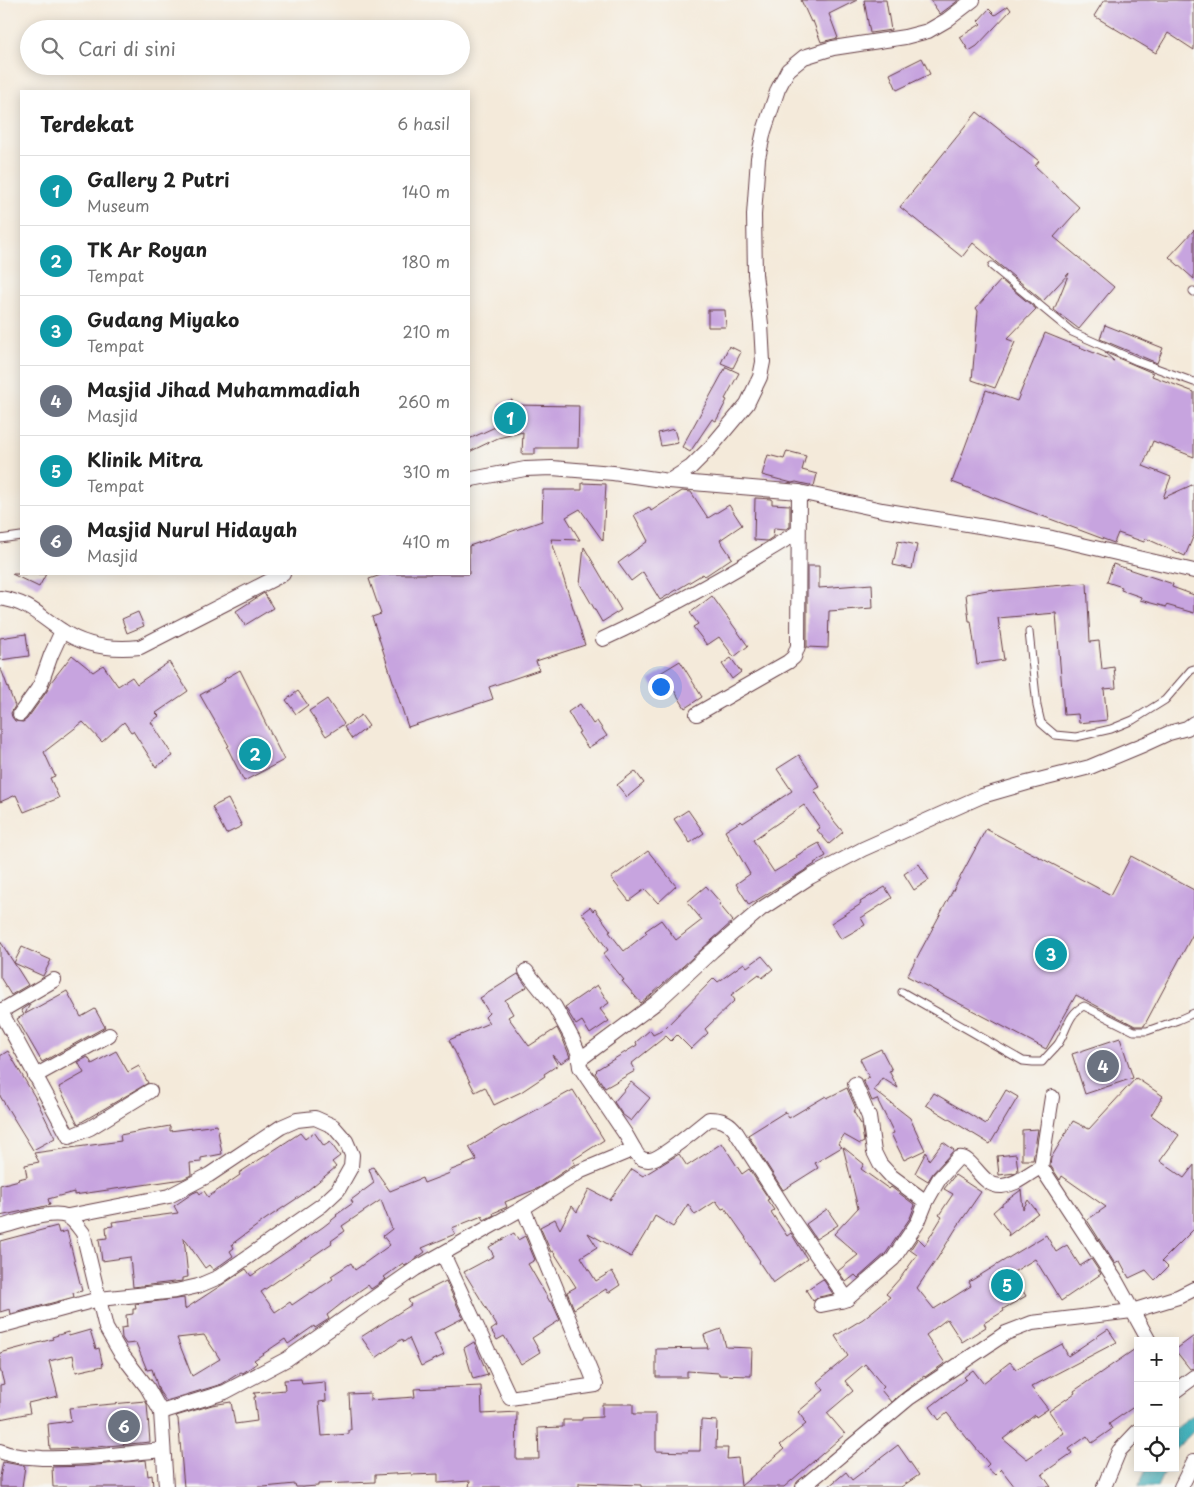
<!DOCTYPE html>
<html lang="id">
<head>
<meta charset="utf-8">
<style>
	body { margin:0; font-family:"Playpen Sans",sans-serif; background:#f2f2f2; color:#222 }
	.controls { position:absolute; right:15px; bottom:15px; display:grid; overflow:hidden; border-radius:0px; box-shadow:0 2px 12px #0003 }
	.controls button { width:45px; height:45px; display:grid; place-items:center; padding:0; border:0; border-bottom:1px solid #e0e0e0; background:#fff; color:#222; font:25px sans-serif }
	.you { position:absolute; left:660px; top:686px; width:18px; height:18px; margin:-12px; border:4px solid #fff; border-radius:50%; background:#1a73e8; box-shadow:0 0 0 8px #1a73e833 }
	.badge { display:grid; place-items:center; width:32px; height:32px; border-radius:50%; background:#b45309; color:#fff; font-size:16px; font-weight:700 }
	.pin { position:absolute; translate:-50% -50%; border:2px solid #fff; box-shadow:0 1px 5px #0006 }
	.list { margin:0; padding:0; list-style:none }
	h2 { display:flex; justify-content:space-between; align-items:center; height:65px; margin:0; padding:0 20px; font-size:21px }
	h2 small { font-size:16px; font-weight:400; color:#767676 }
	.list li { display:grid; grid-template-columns:32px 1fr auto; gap:15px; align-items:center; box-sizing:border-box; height:70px; padding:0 20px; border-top:1px solid #e0e0e0 }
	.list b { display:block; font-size:19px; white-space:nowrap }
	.list p { margin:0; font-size:16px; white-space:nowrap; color:#767676 }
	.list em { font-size:16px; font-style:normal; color:#767676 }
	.icon { flex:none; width:28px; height:28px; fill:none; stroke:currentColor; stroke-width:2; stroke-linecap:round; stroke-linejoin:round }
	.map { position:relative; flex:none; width:1194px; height:1487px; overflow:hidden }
	.search { position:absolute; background:#fff; box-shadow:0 2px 12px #0003; left:20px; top:20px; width:450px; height:55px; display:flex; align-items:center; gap:12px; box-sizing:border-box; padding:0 18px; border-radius:28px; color:#767676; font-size:19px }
	.panel { position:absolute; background:#fff; box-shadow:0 2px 12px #0003; left:20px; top:90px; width:450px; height:485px; border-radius:0px }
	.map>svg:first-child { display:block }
	.water { fill:#41b1bb; stroke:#466873 }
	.building { fill:#c7a4df; fill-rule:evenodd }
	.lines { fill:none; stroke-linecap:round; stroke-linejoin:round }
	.service-casing { stroke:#643d45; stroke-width:9 }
	.minor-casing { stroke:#643d45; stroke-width:16 }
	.service { stroke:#fff; stroke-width:7 }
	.minor { stroke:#fff; stroke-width:14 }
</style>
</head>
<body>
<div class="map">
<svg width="1194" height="1487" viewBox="0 0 1194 1487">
	<rect width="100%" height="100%" fill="#f6f6f2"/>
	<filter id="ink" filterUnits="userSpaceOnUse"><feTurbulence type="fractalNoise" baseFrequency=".02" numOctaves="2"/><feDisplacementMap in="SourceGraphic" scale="10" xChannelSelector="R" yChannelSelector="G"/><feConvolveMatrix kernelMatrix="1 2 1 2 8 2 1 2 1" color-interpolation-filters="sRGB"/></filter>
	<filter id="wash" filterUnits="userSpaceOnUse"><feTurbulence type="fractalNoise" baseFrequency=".0096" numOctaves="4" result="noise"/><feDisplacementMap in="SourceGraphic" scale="20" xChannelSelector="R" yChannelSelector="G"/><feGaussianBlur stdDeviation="1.12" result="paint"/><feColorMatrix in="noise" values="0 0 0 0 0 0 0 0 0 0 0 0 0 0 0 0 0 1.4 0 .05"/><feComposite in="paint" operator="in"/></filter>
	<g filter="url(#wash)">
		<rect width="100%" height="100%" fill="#f4eada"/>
		<!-- water -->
		<g class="water">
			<path d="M1194 1415V1431L1175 1450V1429Z"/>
			<path d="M1147 1468H1166L1157 1487H1138Z"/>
		</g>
		<g id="blocks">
			<!-- building -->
			<g class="building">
				<path d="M801 0H857L829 14 838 38 821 42 813 21 811 22Z"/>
				<path d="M864 0H886L891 30 870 33Z"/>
				<path d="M930 0H959L940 14Z"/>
				<path d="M1104 0H1194V50L1168 33 1156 53 1094 16Z"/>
				<path d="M1008 6 1011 10 977 46 969 51 960 37 981 24 978 21 989 9 995 15Z"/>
				<path d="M922 58 930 74 897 90 890 74Z"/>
				<path d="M977 112 1039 161 1035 166 1080 208 1054 237 1114 287 1079 329 1054 310 1069 273 1043 301 973 243 962 257 900 207Z"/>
				<path d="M1194 230V279L1169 257Z"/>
				<path d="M1001 280 1036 309 1007 339 1015 342 995 388 972 380 978 311 976 308Z"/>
				<path d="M708 310H725L726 327H708Z"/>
				<path d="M1105 325 1163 348 1157 363 1100 339Z"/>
				<path d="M1045 333 1114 361 1104 352 1153 373 1152 376 1194 392V457L1153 441 1143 466 1171 477 1163 498 1194 484V535L1185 556 1145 538 1144 542 1118 533 1114 543 952 482 986 390 1017 401Z"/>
				<path d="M729 346 741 352 733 368 721 363Z"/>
				<path d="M726 367 739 373 725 399 727 400 716 421 712 419 690 452 682 447Z"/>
				<path d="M512 400 513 405 579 406 578 448H535V454H522L523 432 498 438 469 452V439L504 423 499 404Z"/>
				<path d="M674 429 678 443 661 446 658 433Z"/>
				<path d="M787 451 806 456 802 470 817 474 814 486 796 482 792 483 762 475 768 455 784 459Z"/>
				<path d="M582 483 606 484 603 541 580 509 566 517 580 540 551 539 585 645 536 661 539 670 489 687 493 699 408 727 372 617 381 614 369 579 384 574H469V546L542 521 543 490H582Z"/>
				<path d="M682 491 691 492 708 518 729 505 742 525 720 540 732 558 705 576 703 574 660 600 643 572 631 581 618 563 648 541 634 515 649 507 651 511Z"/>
				<path d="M755 498 772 499V504L790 505V527L786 529 774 528 773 537 767 541 754 540Z"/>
				<path d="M898 541 917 545 912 569 893 565Z"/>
				<path d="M584 547 621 610 602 622 580 584Z"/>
				<path d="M1113 564 1173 584 1172 587 1194 595V613L1166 605V607L1140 600 1141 597 1121 590 1122 587 1107 582Z"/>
				<path d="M807 566H819V588L872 584 873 608 829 611 828 648 807 647Z"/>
				<path d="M12 574H46L39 587Z"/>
				<path d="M1087 583 1090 642 1099 641 1102 669 1114 667 1116 688 1104 689 1107 720 1079 723 1078 714 1064 715 1056 613 998 618 1004 660 977 664 971 621H969L966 594 993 589 994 591Z"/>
				<path d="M264 593 273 608 245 625 236 611Z"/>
				<path d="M712 596 748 646 734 657 719 637 707 645 693 627 698 624 690 613Z"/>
				<path d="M138 612 144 626 127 633 122 619Z"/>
				<path d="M26 634 29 656 0 660V638Z"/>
				<path d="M72 655 93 672 103 665 118 686 132 677 137 684 169 662 188 691 156 713 159 716 151 722 173 756 156 767 133 731 131 732 124 722 102 742 83 722 44 752 55 776 50 778 59 798 24 812 16 795 0 802V669H1L15 706 11 713 12 717 15 721 23 722 27 719 47 691 51 682Z"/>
				<path d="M731 658 741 672 732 679 722 664Z"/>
				<path d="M680 661 702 697 685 708 674 690 661 698 649 680Z"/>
				<path d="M240 670 262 714H261L284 760 244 781 227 747 229 746 200 695 225 681 224 679Z"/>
				<path d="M298 691 308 705 296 714 286 700Z"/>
				<path d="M327 699 344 724 326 736 309 711Z"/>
				<path d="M580 704 593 724 597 721 607 736 588 748 578 733 580 732 568 712Z"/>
				<path d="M361 715 369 726 352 739 344 727Z"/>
				<path d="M799 755 820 787 814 790 834 821 843 832 829 844 817 830 820 828 804 805 753 840 774 872 797 858 796 856 819 843 826 856 814 863 815 864 749 905 736 884 750 874 725 831 741 821 743 823 792 791 777 769Z"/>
				<path d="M635 771 644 783 627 797 617 785Z"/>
				<path d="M228 799 242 826 226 834 212 807Z"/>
				<path d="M688 810 704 833 690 843 674 819Z"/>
				<path d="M986 829 1111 895 1131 856 1194 890V932L1144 1026H1135L1076 995 1046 1049 907 976Z"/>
				<path d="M648 851 676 886 658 903 645 889 629 901 611 878Z"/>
				<path d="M919 864 929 880 914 890 904 874Z"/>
				<path d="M706 886 721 903 719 904 733 921 651 995 641 1003 622 981 624 980 603 954 608 950 582 913 590 907 593 911 595 909 611 931 609 932 624 951 647 933 645 931 661 920 676 940 702 920 687 902Z"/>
				<path d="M885 887 892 898 861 918 865 925 841 939 831 923 861 904 860 902Z"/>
				<path d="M0 941 28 985 11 995 0 977Z"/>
				<path d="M22 947 51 960 43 976 14 963Z"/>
				<path d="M762 956 773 969 762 978 759 974 731 995 735 1000 705 1029 708 1033 691 1049 677 1035 671 1041 666 1036 631 1064 635 1071 605 1088 595 1073 597 1071 596 1070 637 1045 636 1042 650 1030 653 1035 663 1030 714 978 718 982 744 963 747 967Z"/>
				<path d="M518 974 527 987 505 1000 513 1014 508 1017 529 1046 557 1028 564 1042 570 1057 561 1063 552 1055 558 1065 544 1074 545 1076 521 1092 494 1105 485 1087 475 1092 449 1040 489 1023 485 1017 489 1013 480 998Z"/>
				<path d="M597 985 609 1003 600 1009 609 1021 590 1034 582 1021 576 1025 565 1007Z"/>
				<path d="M67 991 81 1017 95 1009 105 1027 42 1062 17 1019 24 1015 21 1010 30 1004 25 1014Z"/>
				<path d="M1120 1038 1133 1078 1085 1094 1072 1054Z"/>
				<path d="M881 1049 892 1070 889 1071 898 1088 882 1078 874 1090 910 1118 925 1150 904 1160 891 1134 894 1133 877 1099 872 1101 863 1080 869 1077 860 1059Z"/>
				<path d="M8 1051 36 1099 55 1138 33 1150 0 1096V1056Z"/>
				<path d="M116 1051 128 1072 139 1066 148 1083 78 1124 59 1087 84 1073 78 1062 88 1057 92 1064Z"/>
				<path d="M1136 1078 1163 1096 1151 1115 1179 1135 1160 1161 1184 1178 1194 1165V1229L1162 1261 1168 1267 1155 1280 1146 1270 1129 1278 1120 1261 1115 1264 1087 1220 1106 1207 1062 1176 1060 1180 1050 1165 1051 1158 1073 1121 1089 1129Z"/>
				<path d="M631 1082 650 1098 631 1121 622 1114 614 1102Z"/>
				<path d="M847 1088 856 1109 853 1111 861 1124 864 1142 860 1144 844 1135 838 1144 842 1147 815 1163 818 1168 783 1190 748 1135 785 1112 789 1118 826 1096 827 1098Z"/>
				<path d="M573 1090 604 1140 573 1160 575 1164 539 1188 505 1202 507 1207 493 1213 494 1215 484 1220 482 1216 452 1228 455 1234 422 1248 425 1252 418 1257 405 1266 403 1263 384 1277 386 1279 371 1289 368 1285 346 1300 327 1315 329 1319 315 1328 314 1326 288 1344 285 1339 254 1360 257 1363 243 1373 241 1372 222 1384 166 1401 159 1391 152 1369 147 1370 136 1343 126 1344 122 1338 121 1328 127 1327 126 1315 133 1314V1309H136L135 1304 184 1298 185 1309 246 1269 251 1276 323 1227 337 1216 336 1215 353 1203 351 1200 374 1183 369 1169 373 1167 390 1191 422 1178 424 1183 450 1173 449 1171 477 1160 469 1147 504 1126 505 1127ZM381 1200 392 1229 383 1236 390 1245 355 1270 351 1263 331 1276 333 1279 312 1293 311 1292 292 1305 290 1302 275 1312 261 1292 332 1243 331 1241 345 1231 342 1226ZM204 1335 220 1359 192 1376 177 1338Z"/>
				<path d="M1006 1090 1018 1097 990 1144 926 1105 934 1093 986 1124Z"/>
				<path d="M217 1125 222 1154 201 1158V1162L190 1163 191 1175 183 1179 74 1195V1192L48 1199 50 1205 0 1216V1185L19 1180 18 1179 27 1177 25 1165 39 1162 34 1153 121 1141 120 1135 141 1131 170 1126V1131Z"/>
				<path d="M1038 1129 1033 1160H1022V1130Z"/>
				<path d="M314 1132 324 1146 330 1142 340 1156 332 1162 336 1167 302 1195 266 1219 232 1244 234 1248 230 1251 233 1256 215 1269 213 1270 209 1265 205 1268 184 1238 188 1277 182 1278V1281L133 1287 130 1257 102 1261 99 1239 107 1238 106 1227 113 1226 112 1222 178 1213 174 1206 193 1193 198 1191 200 1194 204 1191 208 1197 240 1175 239 1173 300 1133 305 1139Z"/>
				<path d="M943 1142 954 1150 933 1173 928 1181 915 1173 926 1152 929 1160Z"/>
				<path d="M722 1143 742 1174 749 1169 769 1199 767 1200 774 1210 771 1212 787 1236 791 1233 807 1259 773 1283 759 1262 760 1261 745 1238H746L725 1208 722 1209 716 1201 695 1215 688 1204 673 1227 655 1216 647 1232H646L631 1257 588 1233 597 1247 581 1257 596 1281 612 1271 620 1285 608 1293 606 1289 574 1309 567 1292 576 1287 553 1251 551 1252 540 1227 555 1219 560 1229 572 1206 577 1212 589 1189 610 1200 632 1169 643 1176 679 1154 687 1166Z"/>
				<path d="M843 1147 864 1164 861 1169 889 1189 891 1187 915 1205 910 1218 886 1253 858 1278 855 1275 846 1282 838 1271 858 1255 834 1234 858 1208Z"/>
				<path d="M1016 1154 1018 1171 1015 1173 999 1175 997 1156Z"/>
				<path d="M955 1175 981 1192 957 1227 937 1259 917 1288 934 1309 971 1286 969 1282 1046 1235 1056 1252 1067 1245 1080 1266 1091 1259 1101 1274 1061 1301 1035 1259 1012 1273 1026 1296 1003 1309 1004 1311 984 1323 986 1327 962 1342 947 1319 926 1335 945 1363 925 1377 924 1376 891 1402 881 1390 884 1387 865 1364 845 1381 853 1391 827 1413 845 1434 784 1487H641V1485L579 1483V1487H469L470 1481 438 1483V1474L412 1475 411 1473 375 1475V1482L318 1484V1486L303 1487H296L295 1484 264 1487H184L178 1419 176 1416 212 1405 231 1402 235 1424 257 1421 254 1397H256L254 1393 285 1390 284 1380 301 1379 302 1384 325 1382 326 1401 319 1402 322 1436 349 1434V1430H351L349 1394 370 1393V1400L415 1397 414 1389 481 1386 482 1414 517 1412 516 1459H539L538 1428 563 1427V1420H582V1418L602 1417V1404H633V1414H656V1451L688 1452V1451H700L701 1420 717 1421 716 1448H728L727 1459 738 1458 741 1486 784 1449 780 1445 806 1424 803 1421 804 1420 798 1412 824 1390 817 1382 848 1356 835 1336 863 1319 890 1297 886 1294 901 1277 917 1255 910 1250 918 1238 925 1245 942 1217 939 1215 953 1194 944 1189Z"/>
				<path d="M1021 1190 1023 1209 1028 1200 1038 1213 1008 1236 1009 1233 993 1212 1001 1205 1002 1206V1204Z"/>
				<path d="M827 1209 838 1225 816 1239 806 1224Z"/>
				<path d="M57 1226 59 1233 67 1231 82 1291 73 1293 74 1297 11 1314 10 1309 0 1312V1241Z"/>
				<path d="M514 1233 518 1240 525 1236 535 1260 528 1264 550 1302H552L560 1320 532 1338 540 1352 521 1364 504 1336 497 1340 491 1330 497 1326 464 1272 494 1256 489 1247Z"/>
				<path d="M823 1279 833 1294 819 1297 813 1301 806 1290Z"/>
				<path d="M446 1281 463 1318 434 1333 444 1355 421 1366 409 1338 404 1342 402 1339 376 1358 361 1337 411 1305 408 1300Z"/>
				<path d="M721 1329 726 1347 752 1348 751 1376 719 1375V1373L687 1371V1377H656V1349L708 1348 704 1335Z"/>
				<path d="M1108 1329 1117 1342 1031 1387 1048 1409 1036 1417 1035 1415 1003 1439 1027 1459 1064 1433 1049 1411 1075 1393 1074 1391 1138 1347V1404L1109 1424 1112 1429 1092 1443 1087 1436 1069 1449 1072 1453 1042 1474 1051 1487H1015L1001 1469 995 1475 986 1467 989 1464 970 1441V1442L947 1413 939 1420 930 1407 966 1379 964 1377 973 1370 983 1383 1010 1362 1016 1369 1062 1344 1068 1356Z"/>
				<path d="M90 1330 96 1349 99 1348 103 1366 76 1372 73 1355 49 1361 58 1396 28 1403 30 1413 0 1419V1385L4 1384 0 1369V1353L53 1339 52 1337 68 1332 69 1336Z"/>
				<path d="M1194 1336V1368L1190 1369 1175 1350Z"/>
				<path d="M474 1342 488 1375 473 1379 464 1348Z"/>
				<path d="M145 1401 147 1404 150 1442 86 1448 50 1449 48 1424 71 1421 69 1408Z"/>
				<path d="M898 1445 919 1475 901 1487H828L846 1472 852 1480Z"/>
				<path d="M146 1460 148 1476 152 1475 153 1487H53L52 1467 87 1466Z"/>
				<path d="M3 1462 25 1466 22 1487H0V1477Z"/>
			</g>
		</g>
	</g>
	<g filter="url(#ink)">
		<use href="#blocks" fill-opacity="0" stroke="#643d45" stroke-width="1"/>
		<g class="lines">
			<!-- service casing -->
			<g class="service-casing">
				<g id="service">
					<path d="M992 266 1072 332 1137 361 1194 382"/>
					<path d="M1193 291 1194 292"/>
					<path d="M0 539 21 536"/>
					<path d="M1029 632 1037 706 1041 723 1055 735 1076 737 1111 729 1133 720 1165 700 1191 670 1194 669"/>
					<path d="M902 992 1023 1061 1033 1062H1042C1047 1056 1053 1050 1058 1044 1067 1031 1068 1013 1084 1006L1134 1031H1147L1178 1020 1194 1013"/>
				</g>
			</g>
			<!-- minor casing -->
			<g class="minor-casing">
				<g id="minor">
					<path d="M469 481 472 479 525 469 552 468 613 473 669 481 799 492 882 510 1052 538 1194 571"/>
					<path d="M669 481 691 467 711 447 747 404 760 377 763 362 761 324 755 274 754 215 758 158 764 131 778 89 788 70 804 57 833 48 905 37 928 31 947 20 973 0"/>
					<path d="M0 598C28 602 40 616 61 630 85 647 112 650 140 647L283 574"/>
					<path d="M603 639C670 608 735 571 798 532"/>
					<path d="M20 714 40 686 51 655 62 631"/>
					<path d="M697 714 788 662 794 657 798 646 799 492"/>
					<path d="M526 971 555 1007 572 1038 578 1052 580 1067 626 1135 634 1149"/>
					<path d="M0 1010 69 1137 90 1128 150 1091"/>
					<path d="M1 1011 54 980"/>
					<path d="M579 1060 657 1002 712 951 761 909 810 877 863 849 982 796 1027 783 1090 767 1145 744 1169 733 1187 728 1194 723"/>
					<path d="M35 1076 109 1035"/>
					<path d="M855 1084 869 1117 874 1152 880 1164 891 1176 926 1202"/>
					<path d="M1052 1097 1041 1167 1116 1281 1149 1341"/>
					<path d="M0 1227C17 1223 50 1210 66 1216 74 1219 78 1227 83 1233L106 1328 120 1352 147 1387 161 1412 166 1487"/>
					<path d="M443 1254 510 1398 596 1385 523 1208"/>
					<path d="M821 1305 841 1301 847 1299"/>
					<path d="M0 1326 99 1299 176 1291 198 1286 219 1277 322 1205 338 1190 351 1167 352 1155 346 1141 333 1126 315 1118 297 1120 281 1127 209 1175 169 1196 68 1216"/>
					<path d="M1175 1391 1194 1377"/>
					<path d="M161 1412 225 1392 287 1359 415 1269 523 1208 581 1171 634 1149C637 1155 640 1160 648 1160 659 1161 699 1127 709 1119 720 1119 727 1121 734 1129L789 1215 847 1299 893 1259 918 1222 926 1202 939 1179 958 1158C973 1155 980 1187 1002 1186 1017 1185 1028 1173 1041 1167"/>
					<path d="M0 1451C13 1457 28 1457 42 1458 82 1459 122 1454 162 1450"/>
					<path d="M803 1487 909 1398 1006 1333 1032 1323 1132 1311 1178 1297 1194 1289"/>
					<path d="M1104 1487 1119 1451 1138 1431"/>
					<path d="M1181 1487 1194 1461"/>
				</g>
			</g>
			<!-- service -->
			<use href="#service" class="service"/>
			<!-- minor -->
			<use href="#minor" class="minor"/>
		</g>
	</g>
</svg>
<div class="controls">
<button>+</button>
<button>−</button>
<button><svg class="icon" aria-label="locate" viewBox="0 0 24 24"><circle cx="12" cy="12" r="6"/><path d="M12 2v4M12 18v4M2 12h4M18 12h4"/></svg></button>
</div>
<div class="you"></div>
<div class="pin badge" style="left:510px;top:418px;background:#0f9aa8">1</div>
<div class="pin badge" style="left:255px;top:754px;background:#0f9aa8">2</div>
<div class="pin badge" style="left:1051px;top:954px;background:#0f9aa8">3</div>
<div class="pin badge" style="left:1103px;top:1066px;background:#6b7280">4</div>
<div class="pin badge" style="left:1007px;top:1285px;background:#0f9aa8">5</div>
<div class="pin badge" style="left:124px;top:1426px;background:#6b7280">6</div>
<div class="search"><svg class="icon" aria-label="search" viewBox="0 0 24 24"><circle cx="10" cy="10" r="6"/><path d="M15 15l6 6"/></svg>Cari di sini</div>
<section class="panel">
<h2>Terdekat<small>6 hasil</small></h2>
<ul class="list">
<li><span class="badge" style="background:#0f9aa8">1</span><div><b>Gallery 2 Putri</b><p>Museum</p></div><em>140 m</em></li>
<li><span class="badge" style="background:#0f9aa8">2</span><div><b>TK Ar Royan</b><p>Tempat</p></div><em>180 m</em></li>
<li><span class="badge" style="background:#0f9aa8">3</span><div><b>Gudang Miyako</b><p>Tempat</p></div><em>210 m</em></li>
<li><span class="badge" style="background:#6b7280">4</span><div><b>Masjid Jihad Muhammadiah</b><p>Masjid</p></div><em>260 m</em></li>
<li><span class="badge" style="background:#0f9aa8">5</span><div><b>Klinik Mitra</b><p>Tempat</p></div><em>310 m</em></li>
<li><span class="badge" style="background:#6b7280">6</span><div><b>Masjid Nurul Hidayah</b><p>Masjid</p></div><em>410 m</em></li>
</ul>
</section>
</div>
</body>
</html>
